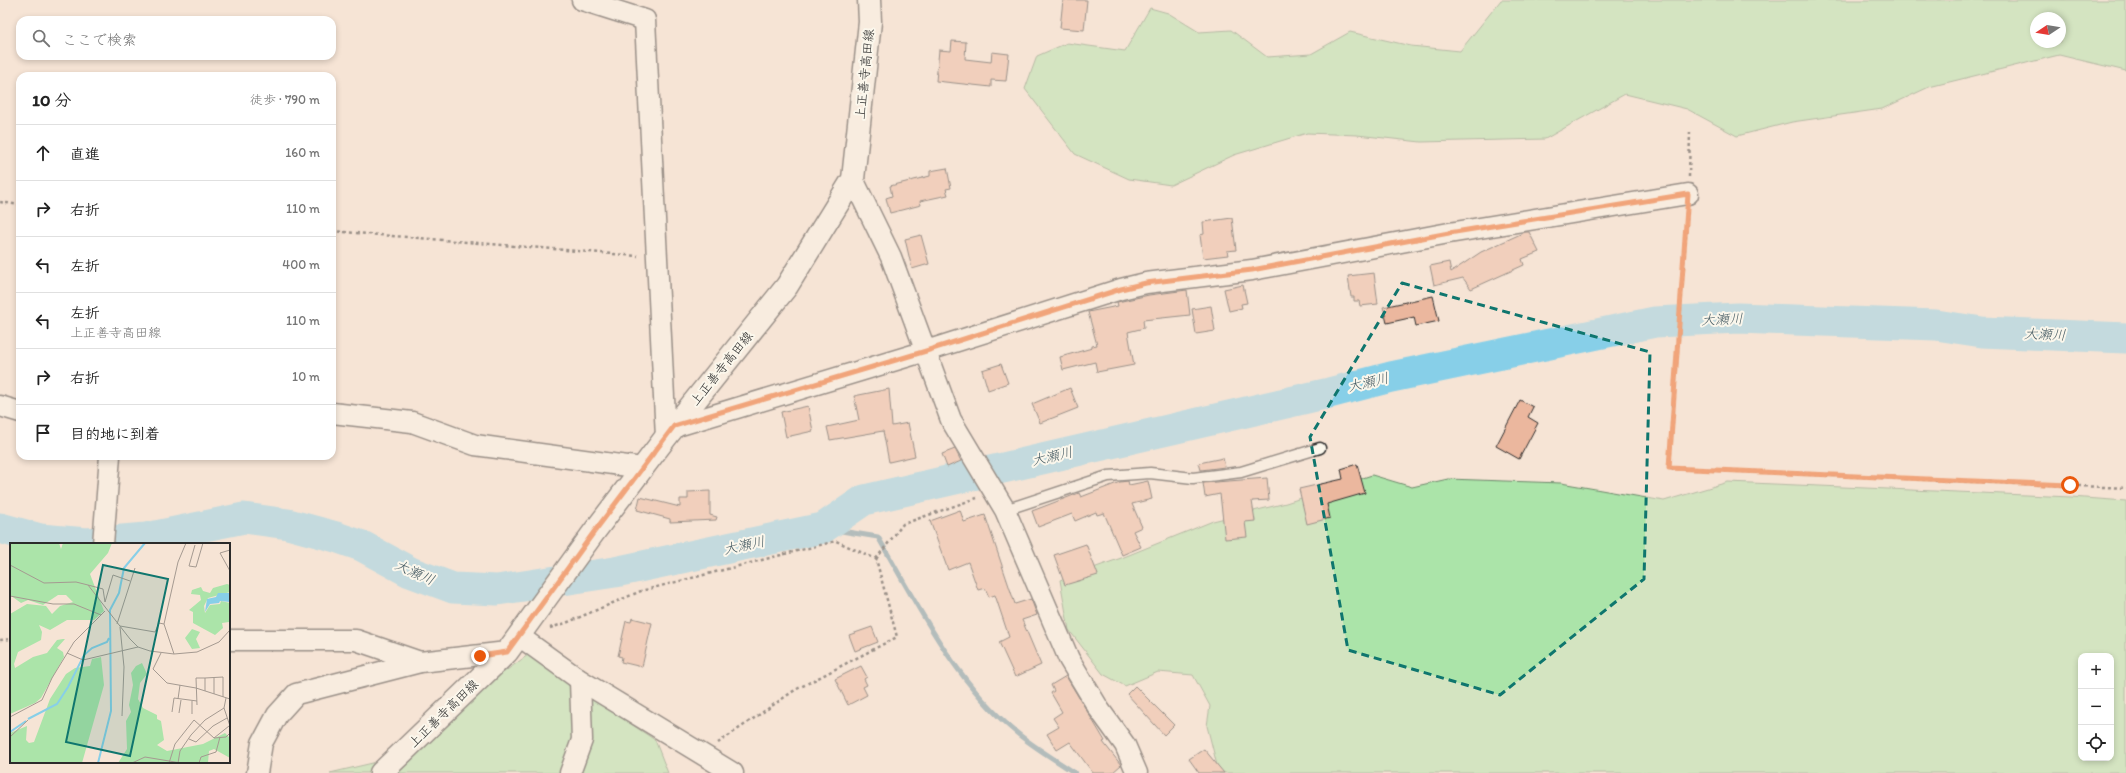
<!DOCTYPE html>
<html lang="ja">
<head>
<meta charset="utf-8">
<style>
	body { margin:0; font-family:Itim,"Klee One",sans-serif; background:#f6f6f6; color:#222 }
	.controls { position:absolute; right:12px; bottom:12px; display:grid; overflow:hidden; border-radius:8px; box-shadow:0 2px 6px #0003 }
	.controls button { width:36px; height:36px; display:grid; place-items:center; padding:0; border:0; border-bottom:1px solid #e0e0e0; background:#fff; color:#222; font:20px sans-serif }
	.compass { position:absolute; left:2030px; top:12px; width:36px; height:36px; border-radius:50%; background:#fff; box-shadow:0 2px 6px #0003; rotate:258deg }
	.stop { position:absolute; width:12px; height:12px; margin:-9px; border:3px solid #ea580c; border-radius:50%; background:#fff }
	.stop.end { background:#ea580c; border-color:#fff; box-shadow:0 1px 4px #0008 }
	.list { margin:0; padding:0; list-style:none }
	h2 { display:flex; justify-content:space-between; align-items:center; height:52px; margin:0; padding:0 16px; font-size:17px }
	h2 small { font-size:13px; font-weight:400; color:#767676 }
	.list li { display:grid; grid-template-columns:26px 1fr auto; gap:12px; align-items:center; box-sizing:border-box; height:56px; padding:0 16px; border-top:1px solid #e0e0e0 }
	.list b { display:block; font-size:15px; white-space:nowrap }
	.list p { margin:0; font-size:13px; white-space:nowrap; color:#767676 }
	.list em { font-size:13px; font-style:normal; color:#767676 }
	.icon { flex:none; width:22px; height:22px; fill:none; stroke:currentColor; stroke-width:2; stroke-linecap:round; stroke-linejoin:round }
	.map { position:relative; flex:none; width:2126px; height:773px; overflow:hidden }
	.search { position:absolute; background:#fff; box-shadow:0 2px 6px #0003; left:16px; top:16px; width:320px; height:44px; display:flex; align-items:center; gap:10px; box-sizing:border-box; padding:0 14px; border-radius:12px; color:#767676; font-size:15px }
	.panel { position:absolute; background:#fff; box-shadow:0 2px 6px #0003; left:16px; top:72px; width:320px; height:388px; border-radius:12px }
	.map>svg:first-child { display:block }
	.green { fill:#abe4a9; stroke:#6b886a; fill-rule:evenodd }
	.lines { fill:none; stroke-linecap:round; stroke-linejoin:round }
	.stream { stroke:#628d9c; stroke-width:5 }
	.river { stroke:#87cfe8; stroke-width:31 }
	.building { fill:#ebb79e; stroke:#2b2b2b }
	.service-casing { stroke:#2b2b2b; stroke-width:13 }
	.minor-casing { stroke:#2b2b2b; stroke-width:23 }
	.secondary-casing { stroke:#2b2b2b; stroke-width:25 }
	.path { stroke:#2b2b2b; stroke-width:2.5; stroke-dasharray:3 3; stroke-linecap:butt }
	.service { stroke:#fbf7ec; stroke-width:10 }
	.minor { stroke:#fbf7ec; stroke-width:20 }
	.secondary { stroke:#fbf7ec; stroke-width:22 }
	.route { stroke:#ea580c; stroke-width:5 }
	.marked { fill:none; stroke:#0f766e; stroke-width:3; stroke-dasharray:8 5; stroke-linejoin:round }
	.labels { text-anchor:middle; stroke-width:4; stroke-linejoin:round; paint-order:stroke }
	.street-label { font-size:13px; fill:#2b2b2b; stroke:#fbf7ec }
	.water-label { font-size:14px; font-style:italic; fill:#475c64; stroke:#fbf7ec }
	.inset-river { fill:none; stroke:#87cfe8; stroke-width:2 }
	.inset-road { fill:none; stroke:#a59a91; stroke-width:1 }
	.view { fill:#0f766e; fill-opacity:0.15; stroke:#0f766e; stroke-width:2 }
	.inset-edge { fill:none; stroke:#2b2b2b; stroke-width:2 }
</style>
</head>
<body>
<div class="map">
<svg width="2126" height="773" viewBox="0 0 2126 773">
	<rect width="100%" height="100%" fill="#f6e4d5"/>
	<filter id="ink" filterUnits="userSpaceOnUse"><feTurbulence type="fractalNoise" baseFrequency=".025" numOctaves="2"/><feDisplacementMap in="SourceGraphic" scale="8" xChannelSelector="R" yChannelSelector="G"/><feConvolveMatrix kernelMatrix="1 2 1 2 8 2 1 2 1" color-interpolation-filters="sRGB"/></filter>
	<g filter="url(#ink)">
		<!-- green -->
		<g class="green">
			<path d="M1501 0H2126V71L2059 55 1929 87 1882 109 1792 122 1737 136 1687 109 1625 94 1545 139 1421 142 1357 135 1307 133 1234 155 1171 185 1129 179 1075 154 1025 89 1037 56 1067 43 1125 51 1150 8 1168 13 1199 32 1231 30 1267 57 1311 54 1350 32 1411 46 1460 51ZM2036 18H2060V42H2036Z"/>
			<path d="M1372 475 1412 487 1448 479 1561 483 1664 501 1728 482 2071 497 2126 501V773H1219L1207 726 1210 706 1193 675 1158 672 1125 686 1103 674 1069 630 1060 580 1124 557 1213 521 1286 503ZM2081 656H2111V758H2081Z"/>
			<path d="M528 655 655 740 668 773H330L377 762Z"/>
		</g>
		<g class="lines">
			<!-- stream -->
			<path class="stream" d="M823 528 878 537C918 606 955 682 1017 733 1035 748 1056 760 1075 773"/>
			<!-- river -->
			<path class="river" d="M0 528 40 539 87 543 146 538 244 518 288 524 336 537 362 546 410 572 453 588 497 590 615 572 823 528 864 500 1329 393 1391 377 1655 322 1738 318 1936 325 1982 332 2126 338"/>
		</g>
		<!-- building -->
		<g class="building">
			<path d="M1063 0H1087L1084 30 1060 28Z"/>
			<path d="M952 41 966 42 965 59 991 62 992 52 1009 54 1006 81 991 80V87L936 81 939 50 951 51Z"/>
			<path d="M947 168 951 188 946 189 948 195 920 201 921 205 890 213 886 198 892 196 890 186 930 176V171Z"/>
			<path d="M1232 218 1236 250 1227 251 1228 255 1203 258 1200 235 1204 234 1203 222Z"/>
			<path d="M1525 232H1529L1539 252 1522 259 1524 265 1471 289 1463 278 1434 285 1430 266 1449 262 1451 272 1481 252Z"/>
			<path d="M921 235 929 264 912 269 905 239Z"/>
			<path d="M1374 273 1378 304 1360 306 1359 301H1354V297H1351L1348 276Z"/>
			<path d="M1243 285 1247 303 1241 304 1242 308 1229 311 1224 289Z"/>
			<path d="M1187 290 1190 315 1143 320 1144 328 1128 332 1134 365 1097 372 1095 362 1063 370 1060 357 1092 348V346L1097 345 1088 312 1118 306 1117 302 1122 301 1149 295Z"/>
			<path d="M1433 296 1439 321 1416 326 1414 317 1387 323 1383 307Z"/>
			<path d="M1211 306 1215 331 1196 334 1192 309Z"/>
			<path d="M1001 364 1008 383 988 390 982 370Z"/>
			<path d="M1070 388 1078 408 1040 423 1032 404Z"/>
			<path d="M889 389 892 426 908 423 915 456 889 462 883 431 830 440 827 427 859 420 854 396Z"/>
			<path d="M1520 400 1533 407 1528 417 1538 423 1519 459 1496 446Z"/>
			<path d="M808 406 813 431 786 437 781 412Z"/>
			<path d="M955 449 961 461 947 467 942 454Z"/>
			<path d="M1223 458 1225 467 1201 470 1199 463Z"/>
			<path d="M1357 464 1365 493 1327 504 1330 518 1307 524 1299 489 1343 479 1341 469Z"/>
			<path d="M1267 478 1269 500 1252 501 1255 521 1245 522 1247 537 1225 539 1220 494 1205 497 1203 483Z"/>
			<path d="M1128 481 1129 485 1148 481 1152 499 1132 504 1142 527 1133 531 1141 547 1122 555 1104 513 1097 515 1096 512 1075 521 1072 514 1038 527 1032 511 1079 493 1081 497 1120 482Z"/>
			<path d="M710 491V515L717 517 716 520 670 522V519L637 510 640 497 680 507V499H688V492Z"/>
			<path d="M960 510 964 522 985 515 1015 604 1031 599 1037 615 1022 620 1041 665 1015 677 999 642 1009 637 995 595 989 597 985 588 978 590 968 562 948 570 930 521Z"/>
			<path d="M1086 544 1098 575 1065 585 1054 555Z"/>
			<path d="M632 618 652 623 642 667 621 662 622 657 618 656 626 621 631 622Z"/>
			<path d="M872 627 878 642 855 651 849 635Z"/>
			<path d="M861 666 867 677 864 679 867 685 863 687 867 695 848 705 835 679Z"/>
			<path d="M1066 676 1105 741 1103 742 1121 765 1112 773H1093L1070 742 1057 750 1047 734 1059 727 1053 718 1062 712 1051 693 1054 691 1051 685Z"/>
			<path d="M1135 686 1174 725 1164 735 1127 694Z"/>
			<path d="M1204 749 1224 773H1199L1189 759Z"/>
		</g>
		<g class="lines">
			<!-- service casing -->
			<g class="service-casing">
				<path id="service" d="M1005 510 1108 476 1150 473 1193 478 1241 472 1320 448"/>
			</g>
			<!-- minor casing -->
			<g class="minor-casing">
				<g id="minor">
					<path d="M582 0 645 20 666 437"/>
					<path d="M853 179 891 257 951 420 1005 510 1069 659 1099 709 1125 745 1137 773"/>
					<path d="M0 406 20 412"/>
					<path d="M332 413 412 422 475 445 642 468"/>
					<path d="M674 427 926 351 1121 289 1146 283 1252 270 1449 233 1688 194"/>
					<path d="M103 544 110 456"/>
					<path d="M519 636 580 680 733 773"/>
					<path d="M229 640H356L420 662"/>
					<path d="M257 773 262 743 277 715 296 694 420 662 507 652"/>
					<path d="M570 773 582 740 580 680"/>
				</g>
			</g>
			<!-- secondary casing -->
			<g class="secondary-casing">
				<path id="secondary" d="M381 773 507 652 594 532 666 437 787 286 853 179 870 22 869 0"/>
			</g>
			<!-- path -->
			<g class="path">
				<path d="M1689 177 1690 130"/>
				<path d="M0 202 20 205"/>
				<path d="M1687 212 1669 468 2126 488"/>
				<path d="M332 231 638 256"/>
				<path d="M876 559 903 524 977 498"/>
				<path d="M550 628 566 623 641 591 836 541 876 559 897 637 795 690 718 743"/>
				<path d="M0 640 11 639"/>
			</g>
			<!-- service -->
			<use href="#service" class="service"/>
			<!-- minor -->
			<use href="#minor" class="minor"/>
			<!-- secondary -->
			<use href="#secondary" class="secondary"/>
		</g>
	</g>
	<g class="lines" filter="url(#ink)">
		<!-- route -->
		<path class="route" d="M480 656 507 652 594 532 674 426 926 351 1121 289 1146 283 1252 270 1449 233 1688 194 1669 468 2070 485"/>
	</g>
	<!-- marked area -->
	<path d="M0 0H2126V773H0ZM1402 283 1650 352 1644 579 1500 695 1348 650 1310 437Z" fill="#f6e4d5" fill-opacity=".55" fill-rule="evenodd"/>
	<path class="marked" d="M1402 283 1650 352 1644 579 1500 695 1348 650 1310 437Z"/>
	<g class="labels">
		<!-- street labels -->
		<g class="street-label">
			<text transform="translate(864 74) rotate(-84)" y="5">上正善寺高田線</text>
			<text transform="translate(721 368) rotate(-51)" y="5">上正善寺高田線</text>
			<text transform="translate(443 713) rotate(-44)" y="5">上正善寺高田線</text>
		</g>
		<!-- water labels -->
		<g class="water-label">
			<text transform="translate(1722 319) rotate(-2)" y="5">大瀬川</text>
			<text transform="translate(2045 334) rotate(2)" y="5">大瀬川</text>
			<text transform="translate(1368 382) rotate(-13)" y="5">大瀬川</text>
			<text transform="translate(1052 456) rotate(-13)" y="5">大瀬川</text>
			<text transform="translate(744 545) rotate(-12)" y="5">大瀬川</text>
			<text transform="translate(415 572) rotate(24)" y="5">大瀬川</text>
		</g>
	</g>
	<!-- overview -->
	<g transform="translate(10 543)">
		<rect width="220" height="220" fill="#f6e4d5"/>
		<path d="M0 0H49L51 6 53 0H102L98 10 80 31 94 68 84 77H57L40 87 29 82 32 89 31 97 8 109 4 121 5 125 23 114 37 110 47 97 53 96H55L47 105 53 109 54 114 31 155 25 160 0 171V71L17 61 36 63 42 71 50 63 63 59 56 52H48L33 62 18 57 11 60 0 52ZM217 41 220 42V49L198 55 194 63 195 70 200 62 210 61 211 58 220 60 219 79 212 80 213 85 205 92 183 80V69L179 67 191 57 190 52 181 51 182 47 191 44 193 48 200 50 203 45ZM182 86 190 89 186 96 190 105 182 106 175 95ZM91 114 94 142 72 220H0V190L17 183 16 197 19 200 24 199 40 156 56 131 65 125 80 123 82 116ZM132 120 137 131 130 140 128 156 133 165 147 172V176L151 178 154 197 147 202 157 208 193 201 215 190 220 195V215L204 206 199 208 198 220H108L117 206 116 178 121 169 119 162 123 142 121 130 126 123Z" fill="#abe4a9"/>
		<path d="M208 50H220V59L210 58 209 60 200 61 195 69 197 56 206 54Z" fill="#87cfe8"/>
		<path class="inset-river" d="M18 176 47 161 58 144 74 112 82 105 97 99 99 95M0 189 16 178M88 220 101 168 100 67 109 50 114 25 135 0"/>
		<path class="inset-road" d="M185 2 179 23 186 24 193 0M220 7 210 10 220 28M0 22 34 40 66 39 78 42 120 96 128 104 140 108 164 111 187 109 209 99 220 87M78 42 93 46 95 59M0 53 43 61H64L91 72M95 59 103 32 120 38M107 81 125 25M110 83 145 89 149 80 154 81M110 84 114 124 112 173M57 110 73 117 128 104M151 110 143 126 157 140 186 145 220 156M164 111 154 81 168 19 176 0M195 135 213 134V154M204 135V151M168 156 170 142M182 158V171M187 162 186 135H195V148M214 165 220 183M162 169 164 155 187 158M169 170 171 157M0 174 32 157 42 135 64 99 95 68M0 194 18 177M204 195 219 183M179 196 186 199 203 183 217 175M122 220 135 214 171 220M159 220 165 201 184 177 204 195 216 194 220 190M168 220 170 208 181 192 195 177 214 165 216 155M189 220 191 214 206 209 210 194"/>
		<path class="view" d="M93 22 158 36 120 213 56 199Z"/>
		<rect width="220" height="220" class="inset-edge"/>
	</g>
</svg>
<div class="controls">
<button>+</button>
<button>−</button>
<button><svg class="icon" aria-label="locate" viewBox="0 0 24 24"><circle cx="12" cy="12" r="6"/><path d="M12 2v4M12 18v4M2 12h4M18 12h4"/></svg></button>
</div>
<svg class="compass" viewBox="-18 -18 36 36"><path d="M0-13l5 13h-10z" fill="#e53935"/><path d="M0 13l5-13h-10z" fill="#767676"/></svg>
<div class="stop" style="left:2070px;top:485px"></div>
<div class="stop end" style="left:480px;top:656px"></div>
<div class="search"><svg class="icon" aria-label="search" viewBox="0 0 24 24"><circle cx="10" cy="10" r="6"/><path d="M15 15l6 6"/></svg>ここで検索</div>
<section class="panel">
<h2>10 分<small>徒歩 · 790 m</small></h2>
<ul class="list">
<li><svg class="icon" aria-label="ahead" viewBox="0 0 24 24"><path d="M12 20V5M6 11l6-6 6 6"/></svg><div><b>直進</b></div><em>160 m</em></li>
<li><svg class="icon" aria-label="right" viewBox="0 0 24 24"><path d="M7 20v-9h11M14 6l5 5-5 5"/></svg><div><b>右折</b></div><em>110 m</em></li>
<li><svg class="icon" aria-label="left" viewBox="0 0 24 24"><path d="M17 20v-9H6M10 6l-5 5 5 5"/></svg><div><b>左折</b></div><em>400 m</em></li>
<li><svg class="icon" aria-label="left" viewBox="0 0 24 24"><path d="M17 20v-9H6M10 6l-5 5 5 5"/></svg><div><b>左折</b><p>上正善寺高田線</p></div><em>110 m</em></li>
<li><svg class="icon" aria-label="right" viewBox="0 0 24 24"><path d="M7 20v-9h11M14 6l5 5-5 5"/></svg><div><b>右折</b></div><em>10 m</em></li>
<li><svg class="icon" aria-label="arrive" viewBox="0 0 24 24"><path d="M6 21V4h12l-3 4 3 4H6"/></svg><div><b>目的地に到着</b></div></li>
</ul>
</section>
</div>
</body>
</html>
